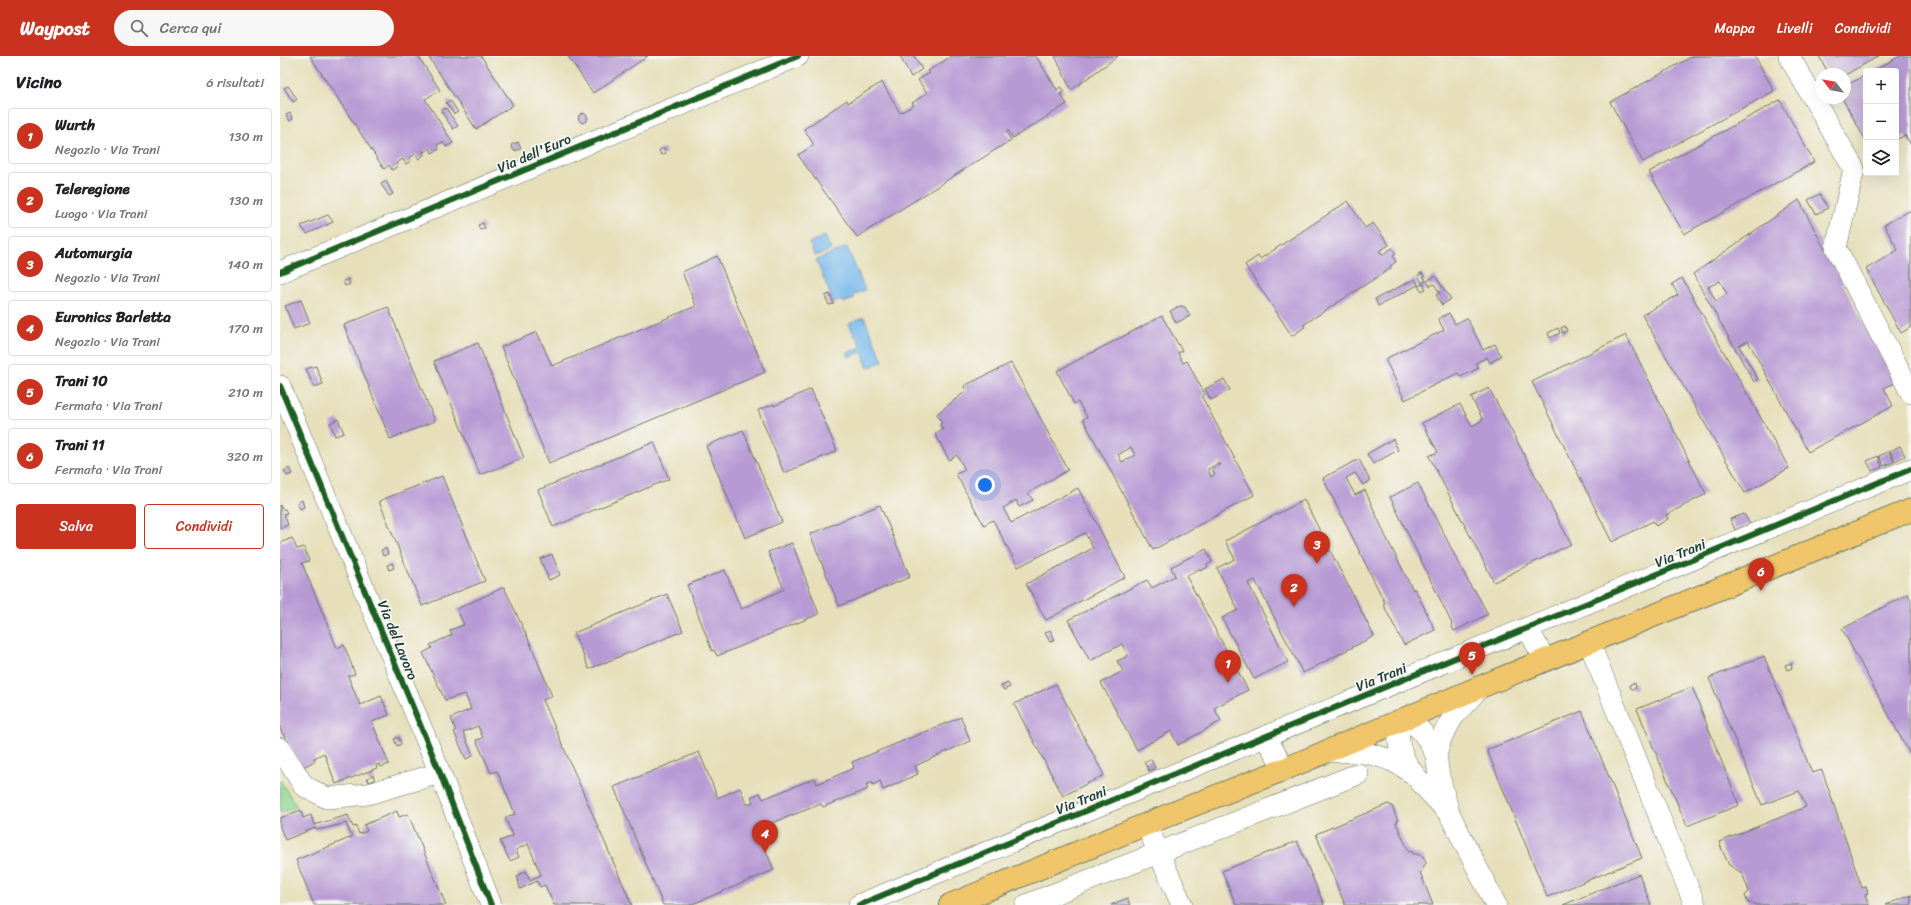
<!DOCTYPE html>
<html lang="it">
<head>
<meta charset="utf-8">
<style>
	body { margin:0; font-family:Sriracha,sans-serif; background:#f6f6f6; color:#202124 }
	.controls { position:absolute; right:12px; top:12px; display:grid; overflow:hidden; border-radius:4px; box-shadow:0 4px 16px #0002 }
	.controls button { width:36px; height:36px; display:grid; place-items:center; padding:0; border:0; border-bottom:1px solid #e0e0e0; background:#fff; color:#202124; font:20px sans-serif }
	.compass { position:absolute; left:1535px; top:12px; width:36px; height:36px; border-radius:50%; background:#fff; box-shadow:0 4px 16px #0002; rotate:301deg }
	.you { position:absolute; left:705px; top:429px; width:14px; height:14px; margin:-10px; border:3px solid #fff; border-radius:50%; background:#1a73e8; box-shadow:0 0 0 6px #1a73e833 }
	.badge { display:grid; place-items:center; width:26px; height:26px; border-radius:50%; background:#c8321e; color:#fff; font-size:13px; font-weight:700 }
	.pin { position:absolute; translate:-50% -33px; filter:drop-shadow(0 1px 2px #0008) }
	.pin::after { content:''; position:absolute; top:21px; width:14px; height:12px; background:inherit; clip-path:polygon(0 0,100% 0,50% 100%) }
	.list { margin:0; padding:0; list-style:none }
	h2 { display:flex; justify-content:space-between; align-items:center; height:52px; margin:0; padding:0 16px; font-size:17px }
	h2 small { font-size:13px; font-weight:400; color:#757577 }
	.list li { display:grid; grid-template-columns:26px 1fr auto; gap:12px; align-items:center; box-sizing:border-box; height:56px; margin:0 8px 8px; padding:0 8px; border:1px solid #e0e0e0; border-radius:4px }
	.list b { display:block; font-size:15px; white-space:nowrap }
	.list p { margin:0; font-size:13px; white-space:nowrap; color:#757577 }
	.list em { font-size:13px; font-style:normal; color:#757577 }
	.actions { display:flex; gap:8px; padding:12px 16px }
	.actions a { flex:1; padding:9px 0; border:1px solid #c8321e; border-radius:4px; text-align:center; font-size:14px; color:#c8321e }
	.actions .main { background:#c8321e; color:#fff }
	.icon { flex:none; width:22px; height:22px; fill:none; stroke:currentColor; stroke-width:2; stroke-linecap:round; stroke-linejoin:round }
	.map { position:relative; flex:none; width:1631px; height:849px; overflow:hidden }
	header { display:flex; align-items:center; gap:24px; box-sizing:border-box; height:56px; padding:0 20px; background:#c8321e; color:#fff }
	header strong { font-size:19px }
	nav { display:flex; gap:22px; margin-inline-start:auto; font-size:14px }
	.search { width:280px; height:36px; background:#f6f6f6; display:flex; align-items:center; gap:10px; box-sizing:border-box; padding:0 14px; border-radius:22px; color:#757577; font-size:15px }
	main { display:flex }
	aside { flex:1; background:#fff }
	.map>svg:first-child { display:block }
	.green { fill:#8fd792; stroke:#578a63 }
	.water { fill:#79baee; stroke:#4c7c91 }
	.building { fill:#b79ad4; fill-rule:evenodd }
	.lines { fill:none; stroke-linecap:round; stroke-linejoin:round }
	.minor-casing { stroke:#657663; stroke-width:22 }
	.major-casing { stroke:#657663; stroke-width:24 }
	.minor { stroke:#fff; stroke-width:21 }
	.major { stroke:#f0c469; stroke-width:22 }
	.cycleway-casing { stroke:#f6f6f2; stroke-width:8 }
	.cycleway { stroke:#1b5e20; stroke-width:6 }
	.labels { text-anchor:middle; stroke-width:3.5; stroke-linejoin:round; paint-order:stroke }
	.street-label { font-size:14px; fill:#1f3d34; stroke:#f6f6f2 }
</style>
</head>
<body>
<header>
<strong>Waypost</strong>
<div class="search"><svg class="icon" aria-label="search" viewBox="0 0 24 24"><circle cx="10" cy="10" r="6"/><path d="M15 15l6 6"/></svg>Cerca qui</div>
<nav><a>Mappa</a><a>Livelli</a><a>Condividi</a></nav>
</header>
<main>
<aside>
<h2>Vicino<small>6 risultati</small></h2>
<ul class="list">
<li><span class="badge">1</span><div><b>Wurth</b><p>Negozio · Via Trani</p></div><em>130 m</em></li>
<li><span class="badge">2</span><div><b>Teleregione</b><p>Luogo · Via Trani</p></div><em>130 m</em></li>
<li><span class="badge">3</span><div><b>Automurgia</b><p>Negozio · Via Trani</p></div><em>140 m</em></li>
<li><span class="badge">4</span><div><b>Euronics Barletta</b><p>Negozio · Via Trani</p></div><em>170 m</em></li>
<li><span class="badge">5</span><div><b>Trani 10</b><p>Fermata · Via Trani</p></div><em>210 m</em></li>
<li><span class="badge">6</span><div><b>Trani 11</b><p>Fermata · Via Trani</p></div><em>320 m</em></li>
</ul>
<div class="actions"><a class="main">Salva</a><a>Condividi</a></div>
</aside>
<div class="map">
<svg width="1631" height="849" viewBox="0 0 1631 849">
	<rect width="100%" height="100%" fill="#f6f6f2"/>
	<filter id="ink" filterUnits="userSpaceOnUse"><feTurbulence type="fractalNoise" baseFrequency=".025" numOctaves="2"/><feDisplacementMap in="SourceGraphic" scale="8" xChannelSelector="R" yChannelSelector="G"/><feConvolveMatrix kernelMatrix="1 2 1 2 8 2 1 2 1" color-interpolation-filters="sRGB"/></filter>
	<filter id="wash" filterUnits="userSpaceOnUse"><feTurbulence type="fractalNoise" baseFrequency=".012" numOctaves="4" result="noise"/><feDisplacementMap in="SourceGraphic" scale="16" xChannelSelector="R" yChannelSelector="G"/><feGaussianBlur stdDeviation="0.9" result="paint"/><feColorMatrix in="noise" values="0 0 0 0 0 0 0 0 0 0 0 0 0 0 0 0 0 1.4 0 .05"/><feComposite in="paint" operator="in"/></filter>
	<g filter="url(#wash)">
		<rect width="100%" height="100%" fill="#e7dfba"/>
		<!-- green -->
		<path class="green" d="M0 724 17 751 0 757Z"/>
		<!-- water -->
		<g class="water">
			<path d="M545 180 551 194 535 200 529 187Z"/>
			<path d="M567 191 585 234 573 239 574 243 563 247 561 244 554 247 536 204Z"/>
			<path d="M584 261 603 305 588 312 582 296 569 301 567 297 581 291 577 281H575L569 267Z"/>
		</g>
		<g id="blocks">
			<!-- building -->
			<g class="building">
				<path d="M30 0H138L160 34 145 43 173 87 166 91 163 86 157 89 159 93 152 97 150 92 144 96 143 94 144 99 139 103 135 98 130 102 131 105 126 108 123 103 116 107 118 110 112 114 109 109 104 113Z"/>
				<path d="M148 0H201L233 49 196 73Z"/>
				<path d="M288 0H368L313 37Z"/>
				<path d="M620 0H634L642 13 631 21Z"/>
				<path d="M669 0H756L777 34 780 31 784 36 780 38 787 48 733 82 728 74 726 75 731 84 577 181 518 99 534 89 524 73 567 44 568 47 602 26 620 57 634 49 632 47 647 37 638 24 650 17 648 15 670 1Z"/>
				<path d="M775 0H838L791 34Z"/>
				<path d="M1413 0H1475L1494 35 1363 106 1330 46Z"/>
				<path d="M1539 0H1599L1565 19 1549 18Z"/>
				<path d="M1620 0H1631V89L1625 79 1616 84V15H1593Z"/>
				<path d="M1586 19V85L1562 42H1565V30Z"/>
				<path d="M8 30 17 43 13 46 4 32Z"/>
				<path d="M170 44 178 56 174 58 166 47Z"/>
				<path d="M1500 44 1534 106 1404 178 1369 116Z"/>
				<path d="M166 52 178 70 173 73 161 55Z"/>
				<path d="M10 57 13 63 10 65 6 59Z"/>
				<circle cx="303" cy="62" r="4.5"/>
				<path d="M238 86 241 93 234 95 231 89Z"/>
				<path d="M384 92 386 97 381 99 379 94Z"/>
				<path d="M106 125 113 138 109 140 101 128Z"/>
				<path d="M1540 138 1548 152 1536 158 1528 144Z"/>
				<path d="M1519 144 1615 327 1604 332 1613 350 1528 396 1468 285 1459 290 1478 323 1474 326 1413 218ZM1440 225 1447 238 1436 245 1428 231Z"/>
				<path d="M1068 145 1085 172 1093 167 1109 189 1099 195 1102 199 1112 192 1116 198 1113 200 1116 206 1110 210 1111 212 1023 269 1025 271 1012 280 965 209 978 200 980 203Z"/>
				<path d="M1631 154V271L1621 277 1586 213 1618 194 1604 169Z"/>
				<path d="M48 159 53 166 27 178 21 170Z"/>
				<path d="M203 167 205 172 200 174 198 169Z"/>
				<path d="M437 200 485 316 269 407 221 291 257 276 272 310 416 250 402 216Z"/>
				<path d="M1142 217 1146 225 1142 227 1138 219Z"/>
				<path d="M1155 220 1171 243 1162 249 1156 239 1160 237 1154 228 1150 230 1147 225Z"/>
				<path d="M1402 222 1509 412 1465 437 1362 259 1398 239 1392 228Z"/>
				<path d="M68 223 70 228 65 230 63 225Z"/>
				<path d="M1135 223 1138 229 1098 250 1095 243Z"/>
				<path d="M1143 228 1146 233 1141 235 1138 230Z"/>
				<path d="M550 238 554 248 549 249 545 240Z"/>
				<path d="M21 244 30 267 14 273 5 250Z"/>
				<path d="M900 250 905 251 910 260 896 267 890 255Z"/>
				<path d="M108 251 155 365 110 383 64 269Z"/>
				<path d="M1169 257 1175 268 1187 262 1203 294 1215 288 1221 300 1210 307 1207 301 1196 307 1199 312 1180 321 1178 317 1125 344 1105 303 1164 274 1158 263Z"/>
				<path d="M882 260 902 295 898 297 903 307 907 305 925 339 922 341 974 439 873 494 803 363 807 361 798 346 794 348 777 315ZM851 391 855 399 842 406 838 399ZM940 407 941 409 932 414 935 418 931 421 928 413Z"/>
				<path d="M1285 270 1287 275 1283 277 1281 272Z"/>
				<path d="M1278 272 1280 277 1270 282 1268 277Z"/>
				<path d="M1346 279 1426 438 1386 459 1388 463 1376 470 1373 465 1332 486 1252 326Z"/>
				<path d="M198 287 244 402 200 419 154 305Z"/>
				<path d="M731 307 788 414 748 437 753 444 739 451 736 444 723 452 731 467 798 432 845 521 766 564 746 528 813 492 805 477 738 511 713 464 704 469 676 418 685 414 677 399 669 404 655 378 663 374 660 368 662 367 657 358 686 335 684 330Z"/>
				<path d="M36 310 43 328 34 331 26 313Z"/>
				<path d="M944 323 950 334 931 344 925 333Z"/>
				<path d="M1209 332 1291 488 1214 526 1149 400 1158 396 1142 367 1180 348 1192 370 1203 364 1191 341Z"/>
				<path d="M531 333 557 395 504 417 478 354 494 348V350Z"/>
				<path d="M58 363 64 377 55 380 50 367Z"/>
				<path d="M463 374 502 466 465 482 426 390Z"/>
				<path d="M1113 383 1118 394 1093 408 1087 398Z"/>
				<path d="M374 386 389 423 273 471 258 434Z"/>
				<path d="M1620 390 1625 400 1615 405 1610 395Z"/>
				<path d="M1609 395 1614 406 1604 410 1599 400Z"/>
				<path d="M1598 400 1602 411 1592 415 1587 405Z"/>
				<path d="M1079 403 1090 425 1083 429 1075 417 1066 422 1075 439 1085 434 1106 481 1133 534 1135 533 1155 574 1124 589 1103 548 1105 547 1043 422Z"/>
				<path d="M9 412 12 418 7 420 4 415Z"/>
				<path d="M162 420 205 525 142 550 99 445Z"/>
				<path d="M1138 427 1192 533H1194L1208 558 1174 575 1171 569 1172 568 1110 441Z"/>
				<path d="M22 444 24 451 20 453 17 447Z"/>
				<path d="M1024 444 1094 580 1023 617 975 524 968 527 1008 606 974 623 942 562 958 554 937 512 955 503 945 485Z"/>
				<path d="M0 449 2 453H5L7 457 4 458 8 469 0 472Z"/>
				<path d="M600 449 630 521 559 550 530 478Z"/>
				<path d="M1464 458 1470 468 1455 474 1450 463Z"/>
				<path d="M12 482 17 493 24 491 29 505 22 507 57 592 64 589 75 618 68 620 80 649 101 640 109 659 92 666 109 708 101 711 100 708 96 709 97 712 56 728 44 697 34 702 35 705 23 711 0 673V487Z"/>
				<path d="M512 487 539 558 437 600 434 594 432 595 407 529 445 514 461 553 504 533 488 496Z"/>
				<path d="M106 492 108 498 103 500 101 494Z"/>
				<path d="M926 493 932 506 927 509 928 511 920 515 919 513 906 520 968 634 934 652 941 665 898 689 891 675 857 694 821 627 843 615 837 605 848 600 842 588 810 605 788 564 867 524 872 532 895 520 891 511Z"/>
				<path d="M272 498 280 519 269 524 260 503Z"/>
				<path d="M112 507 114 512 109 514 107 509Z"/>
				<path d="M224 531 250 587 272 640 263 644 352 849H274L265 829 260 831 257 825 240 833 237 820 246 815 250 824 261 819 248 788 236 794 239 801 230 805 220 785 233 780 226 764V761L235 758 217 715 211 717 196 684 203 682 198 670 183 676 193 700 186 703 174 676 176 675 171 662 191 653 185 638 165 644 143 597 152 592 150 589 172 579 170 574 184 569 177 553Z"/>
				<path d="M387 538 403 575 309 613 294 577Z"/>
				<path d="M1628 538 1631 544V700L1562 573Z"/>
				<path d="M770 574 775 584 770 586 765 577Z"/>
				<path d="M1484 600 1532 717 1542 714 1582 832 1586 831 1588 837 1585 839 1589 849H1475L1474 847H1468L1465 840 1469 835 1462 817 1449 809 1443 796 1439 786 1526 751 1519 735 1482 749 1429 622Z"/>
				<path d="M1511 607 1512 612 1507 614 1505 609Z"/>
				<circle cx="1353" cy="630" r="3"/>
				<path d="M728 627 730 631 724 634 721 630Z"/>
				<path d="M776 628 824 719 783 740 734 648Z"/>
				<path d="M1412 631 1459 749 1407 770 1357 653Z"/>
				<path d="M1302 655 1362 802 1267 841 1207 694Z"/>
				<path d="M681 661 690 685 635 710 638 718 603 734 600 725 593 729 592 726 586 729 588 733 543 751 541 748 477 773 494 814 410 849H383L334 731 419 696 438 742 460 732 467 749 473 746 471 741 480 737 483 743 535 722 537 728 574 712 572 706Z"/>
				<path d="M119 681 121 688 117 690 114 683Z"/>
				<path d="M871 703 875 712 869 715 864 706Z"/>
				<path d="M93 719 95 724 89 726 87 722Z"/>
				<path d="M1108 748 1112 750 1118 765 1116 767 1129 796 1132 795 1133 798H1136L1143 800 1146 807 1142 815 1140 816 1153 849H1065L1036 778Z"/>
				<path d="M21 754 23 762 31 759 34 769 68 759 73 771 76 770 79 778 87 775 84 769 117 755 119 761 128 758 166 849H34L16 804 72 781 66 767 47 772 36 774 35 772 5 784 0 771V762Z"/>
				<path d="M1017 785 1044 849H956L942 815Z"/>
				<path d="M1359 818 1371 849H1283Z"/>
				<path d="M1631 839V849H1605Z"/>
				<path d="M847 842 850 849H831Z"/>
			</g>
		</g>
	</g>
	<g filter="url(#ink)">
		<use href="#blocks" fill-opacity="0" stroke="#657663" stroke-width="1"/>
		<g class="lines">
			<!-- minor casing -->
			<g class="minor-casing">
				<g id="minor">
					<path d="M1509 0 1574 113 1556 192 1631 337"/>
					<path d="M0 216 518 0"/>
					<path d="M0 330 160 717 211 849"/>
					<path d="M1248 573 1265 604"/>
					<path d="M1309 586 1415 849"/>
					<path d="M1200 631 1173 661 1161 682 1156 699 1159 720 1169 757 1216 849"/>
					<path d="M985 681 1005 713"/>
					<path d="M0 692 24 730 47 742 88 738 160 717"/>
					<path d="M1046 696C1077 694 1106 697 1132 717"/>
					<path d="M1156 699C1148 683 1140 668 1122 663 1107 700 1144 729 1166 754"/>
					<path d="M866 768 902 849"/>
					<path d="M579 849 1631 413"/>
					<path d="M746 849 1078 718"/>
				</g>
			</g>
			<!-- major casing -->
			<g class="major-casing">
				<path id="major" d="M670 849 891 758 1005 713 1200 631 1631 454"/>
			</g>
			<!-- minor -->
			<use href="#minor" class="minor"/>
			<!-- major -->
			<use href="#major" class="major"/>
			<!-- cycleway casing -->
			<g class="cycleway-casing">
				<g id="cycleway">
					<path d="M0 216 518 0"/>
					<path d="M0 330 160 717 211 849"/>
					<path d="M579 849 1631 413"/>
				</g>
			</g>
			<!-- cycleway -->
			<use href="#cycleway" class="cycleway"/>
		</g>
	</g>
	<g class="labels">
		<!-- street labels -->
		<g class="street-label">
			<text transform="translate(254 97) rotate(-23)" y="5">Via dell'Euro</text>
			<text transform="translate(1400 497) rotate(-22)" y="5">Via Trani</text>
			<text transform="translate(118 584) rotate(68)" y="5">Via del Lavoro</text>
			<text transform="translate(1101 621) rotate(-22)" y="5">Via Trani</text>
			<text transform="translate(801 744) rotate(-22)" y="5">Via Trani</text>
		</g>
	</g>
</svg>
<div class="controls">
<button>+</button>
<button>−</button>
<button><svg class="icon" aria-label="layers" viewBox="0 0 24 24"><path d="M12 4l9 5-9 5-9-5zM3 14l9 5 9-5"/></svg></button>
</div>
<svg class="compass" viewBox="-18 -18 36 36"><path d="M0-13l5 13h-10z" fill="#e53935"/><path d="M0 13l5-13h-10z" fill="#757577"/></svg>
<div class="you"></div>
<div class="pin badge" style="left:948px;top:627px">1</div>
<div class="pin badge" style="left:1014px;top:551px">2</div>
<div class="pin badge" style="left:1037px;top:508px">3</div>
<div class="pin badge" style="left:485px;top:797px">4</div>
<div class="pin badge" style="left:1192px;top:619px">5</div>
<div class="pin badge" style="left:1481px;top:535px">6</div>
</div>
</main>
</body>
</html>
